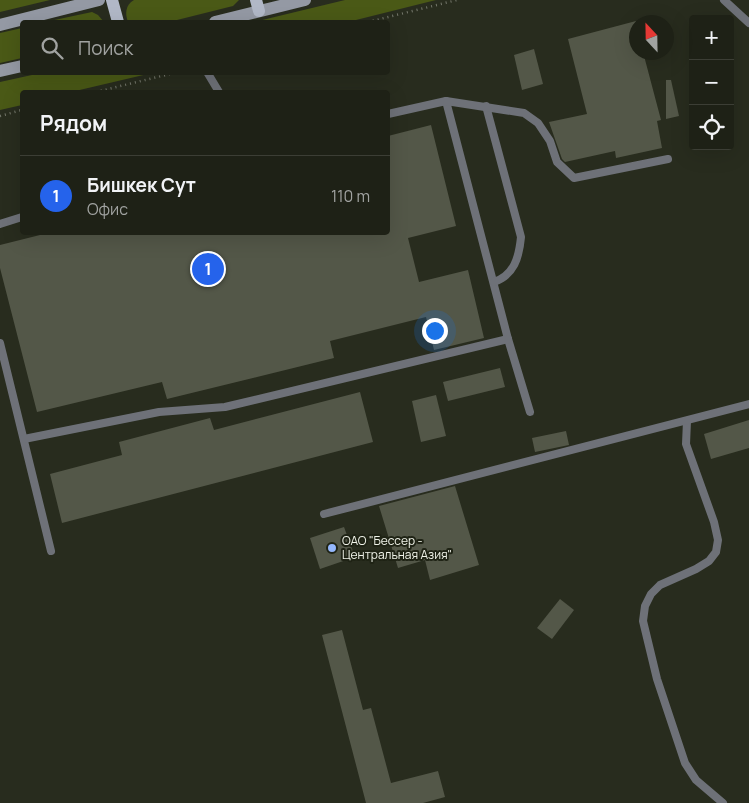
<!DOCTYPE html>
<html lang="ru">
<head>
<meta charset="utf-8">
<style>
	body { margin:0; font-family:Manrope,sans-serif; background:#2b2e23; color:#f1f3f6 }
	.controls { position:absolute; right:15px; top:15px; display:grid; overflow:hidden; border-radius:5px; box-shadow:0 5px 20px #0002 }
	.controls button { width:45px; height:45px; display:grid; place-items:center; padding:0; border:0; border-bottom:1px solid #3c3e35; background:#1e2116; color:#f1f3f6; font:25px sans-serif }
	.compass { position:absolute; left:629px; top:15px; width:45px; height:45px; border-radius:50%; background:#1e2116; box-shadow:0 5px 20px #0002; rotate:338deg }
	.you { position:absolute; left:434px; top:330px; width:18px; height:18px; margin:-12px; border:4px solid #fff; border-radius:50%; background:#1a73e8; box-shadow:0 0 0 8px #1a73e833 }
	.badge { display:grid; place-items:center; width:32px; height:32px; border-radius:50%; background:#2563eb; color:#fff; font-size:16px; font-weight:700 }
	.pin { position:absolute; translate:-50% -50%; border:2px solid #fff; box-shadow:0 1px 5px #0006 }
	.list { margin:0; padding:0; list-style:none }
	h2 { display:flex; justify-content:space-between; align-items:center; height:65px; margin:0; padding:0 20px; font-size:21px }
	h2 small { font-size:16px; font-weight:400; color:#a1a3a1 }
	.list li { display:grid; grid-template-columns:32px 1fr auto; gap:15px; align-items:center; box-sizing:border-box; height:80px; padding:0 20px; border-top:1px solid #3c3e35 }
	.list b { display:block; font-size:19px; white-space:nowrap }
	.list p { margin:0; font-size:16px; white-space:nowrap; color:#a1a3a1 }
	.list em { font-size:16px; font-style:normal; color:#a1a3a1 }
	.icon { flex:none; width:28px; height:28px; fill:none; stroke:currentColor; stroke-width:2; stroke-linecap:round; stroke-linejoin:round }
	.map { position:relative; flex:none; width:749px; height:803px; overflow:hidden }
	.search { position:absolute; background:#1e2116; box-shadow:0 5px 20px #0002; left:20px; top:20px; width:370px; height:55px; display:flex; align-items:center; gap:12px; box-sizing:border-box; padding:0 18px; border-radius:5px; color:#a1a3a1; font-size:19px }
	.panel { position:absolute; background:#1e2116; box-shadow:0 5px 20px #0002; left:20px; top:90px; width:370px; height:145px; border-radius:5px }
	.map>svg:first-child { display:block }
	.green { fill:#4a5916 }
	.building { fill:#535748 }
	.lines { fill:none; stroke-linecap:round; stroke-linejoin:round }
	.path { stroke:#76796d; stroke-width:2.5; stroke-dasharray:1 4; stroke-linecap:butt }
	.service { stroke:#6e7178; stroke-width:8 }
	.secondary { stroke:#9499a4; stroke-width:12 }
	.primary { stroke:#b1b8c7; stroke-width:12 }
	.poi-dot { fill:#94b7fd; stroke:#1f2315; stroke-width:2 }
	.labels { text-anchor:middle; stroke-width:4; stroke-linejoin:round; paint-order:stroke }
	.poi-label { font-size:12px; fill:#eff2e8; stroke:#1f2315; text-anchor:start }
</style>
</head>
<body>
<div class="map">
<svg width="749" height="803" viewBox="0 0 749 803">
	<rect width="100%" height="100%" fill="#282c1e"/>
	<!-- green -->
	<g class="green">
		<path d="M0 0H50L0 12Z"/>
		<path d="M134 0H239L233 6 169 22H128C125 14 125 5 134 0Z"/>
		<path d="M345 0H436L348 22H254Z"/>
		<path d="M92 12 98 15 104 22H45Z"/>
		<path d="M22 28V58L0 63V33Z"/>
		<path d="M41 73V72L152 73 71 92H22V105L0 110V82Z"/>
	</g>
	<!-- building -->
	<g class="building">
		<path d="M636 21V52H643L661 120 657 121 662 148 616 158 615 151 565 162 562 159 549 122 587 114 568 39Z"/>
		<path d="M534 49 543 84 522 90 514 55Z"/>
		<path d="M666 80H671L679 116 666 119Z"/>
		<path d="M431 125 456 226 408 238 419 282 468 270 484 338 434 350 426 317 330 341 334 358 167 399 162 382 37 412 0 268V245L52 232H388V136Z"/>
		<path d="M500 368 505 387 448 401 443 382Z"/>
		<path d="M360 392 373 442 62 523 50 474 122 455 119 442 210 418 214 430Z"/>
		<path d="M436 395 446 436 421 442 412 401Z"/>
		<path d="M749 420V448L711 459 704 434Z"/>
		<path d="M566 431 569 445 535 452 532 438Z"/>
		<path d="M455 486 479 565 430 580 425 560 398 568 379 506Z"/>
		<path d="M344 527 355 557 320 569 310 538Z"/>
		<path d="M560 599 574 610 552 639 537 628Z"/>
		<path d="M342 630 363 710 371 708 391 783 438 771 445 797 423 803H366L322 635Z"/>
	</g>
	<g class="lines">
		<!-- path -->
		<g class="path">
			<path d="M368 22 457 0"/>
			<path d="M96 92 178 72"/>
			<path d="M0 116 22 110"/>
		</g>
		<!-- service -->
		<g class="service">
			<path d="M724 0 749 23"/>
			<path d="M207 72 219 92"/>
			<path d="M446 101 508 339 530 412"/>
			<path d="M486 106 521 237C519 258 514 275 494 282"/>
			<path d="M388 114 446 101 524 113 538 123 550 141 557 162 574 178 668 159"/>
			<path d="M0 224 22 217"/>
			<path d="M0 343 51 551"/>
			<path d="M687 421 686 444 714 522 718 540 716 552 709 561 696 569 660 585 651 594 645 606 643 621 657 679 685 763 696 780 723 803"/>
			<path d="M24 439 159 412 225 407 508 339"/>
			<path d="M324 514 749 404"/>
		</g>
		<!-- secondary -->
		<g class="secondary">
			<path d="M215 22 305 0"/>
			<path d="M0 25 99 0"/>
			<path d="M0 71 22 66"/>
		</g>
		<!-- primary -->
		<g class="primary">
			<path d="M112 0 118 22"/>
			<path d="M256 0 259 11"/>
		</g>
	</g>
	<!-- markers -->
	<circle class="poi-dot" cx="332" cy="548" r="5"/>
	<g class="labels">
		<!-- poi labels -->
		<g class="poi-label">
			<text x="342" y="545">ОАО "Бессер -<tspan x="342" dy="14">Центральная Азия"</tspan></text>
		</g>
	</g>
</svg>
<div class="controls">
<button>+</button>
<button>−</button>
<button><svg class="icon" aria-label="locate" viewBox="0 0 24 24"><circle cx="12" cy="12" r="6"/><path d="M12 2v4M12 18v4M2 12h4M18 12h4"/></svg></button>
</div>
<svg class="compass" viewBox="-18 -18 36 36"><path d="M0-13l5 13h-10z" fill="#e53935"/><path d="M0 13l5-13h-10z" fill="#a1a3a1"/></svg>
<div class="you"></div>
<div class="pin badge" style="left:208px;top:269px">1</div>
<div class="search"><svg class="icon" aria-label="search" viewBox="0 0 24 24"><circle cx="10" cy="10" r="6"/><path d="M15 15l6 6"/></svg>Поиск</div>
<section class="panel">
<h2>Рядом<small></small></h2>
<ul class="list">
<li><span class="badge">1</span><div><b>Бишкек Сут</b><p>Офис</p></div><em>110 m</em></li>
</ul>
</section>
</div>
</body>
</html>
